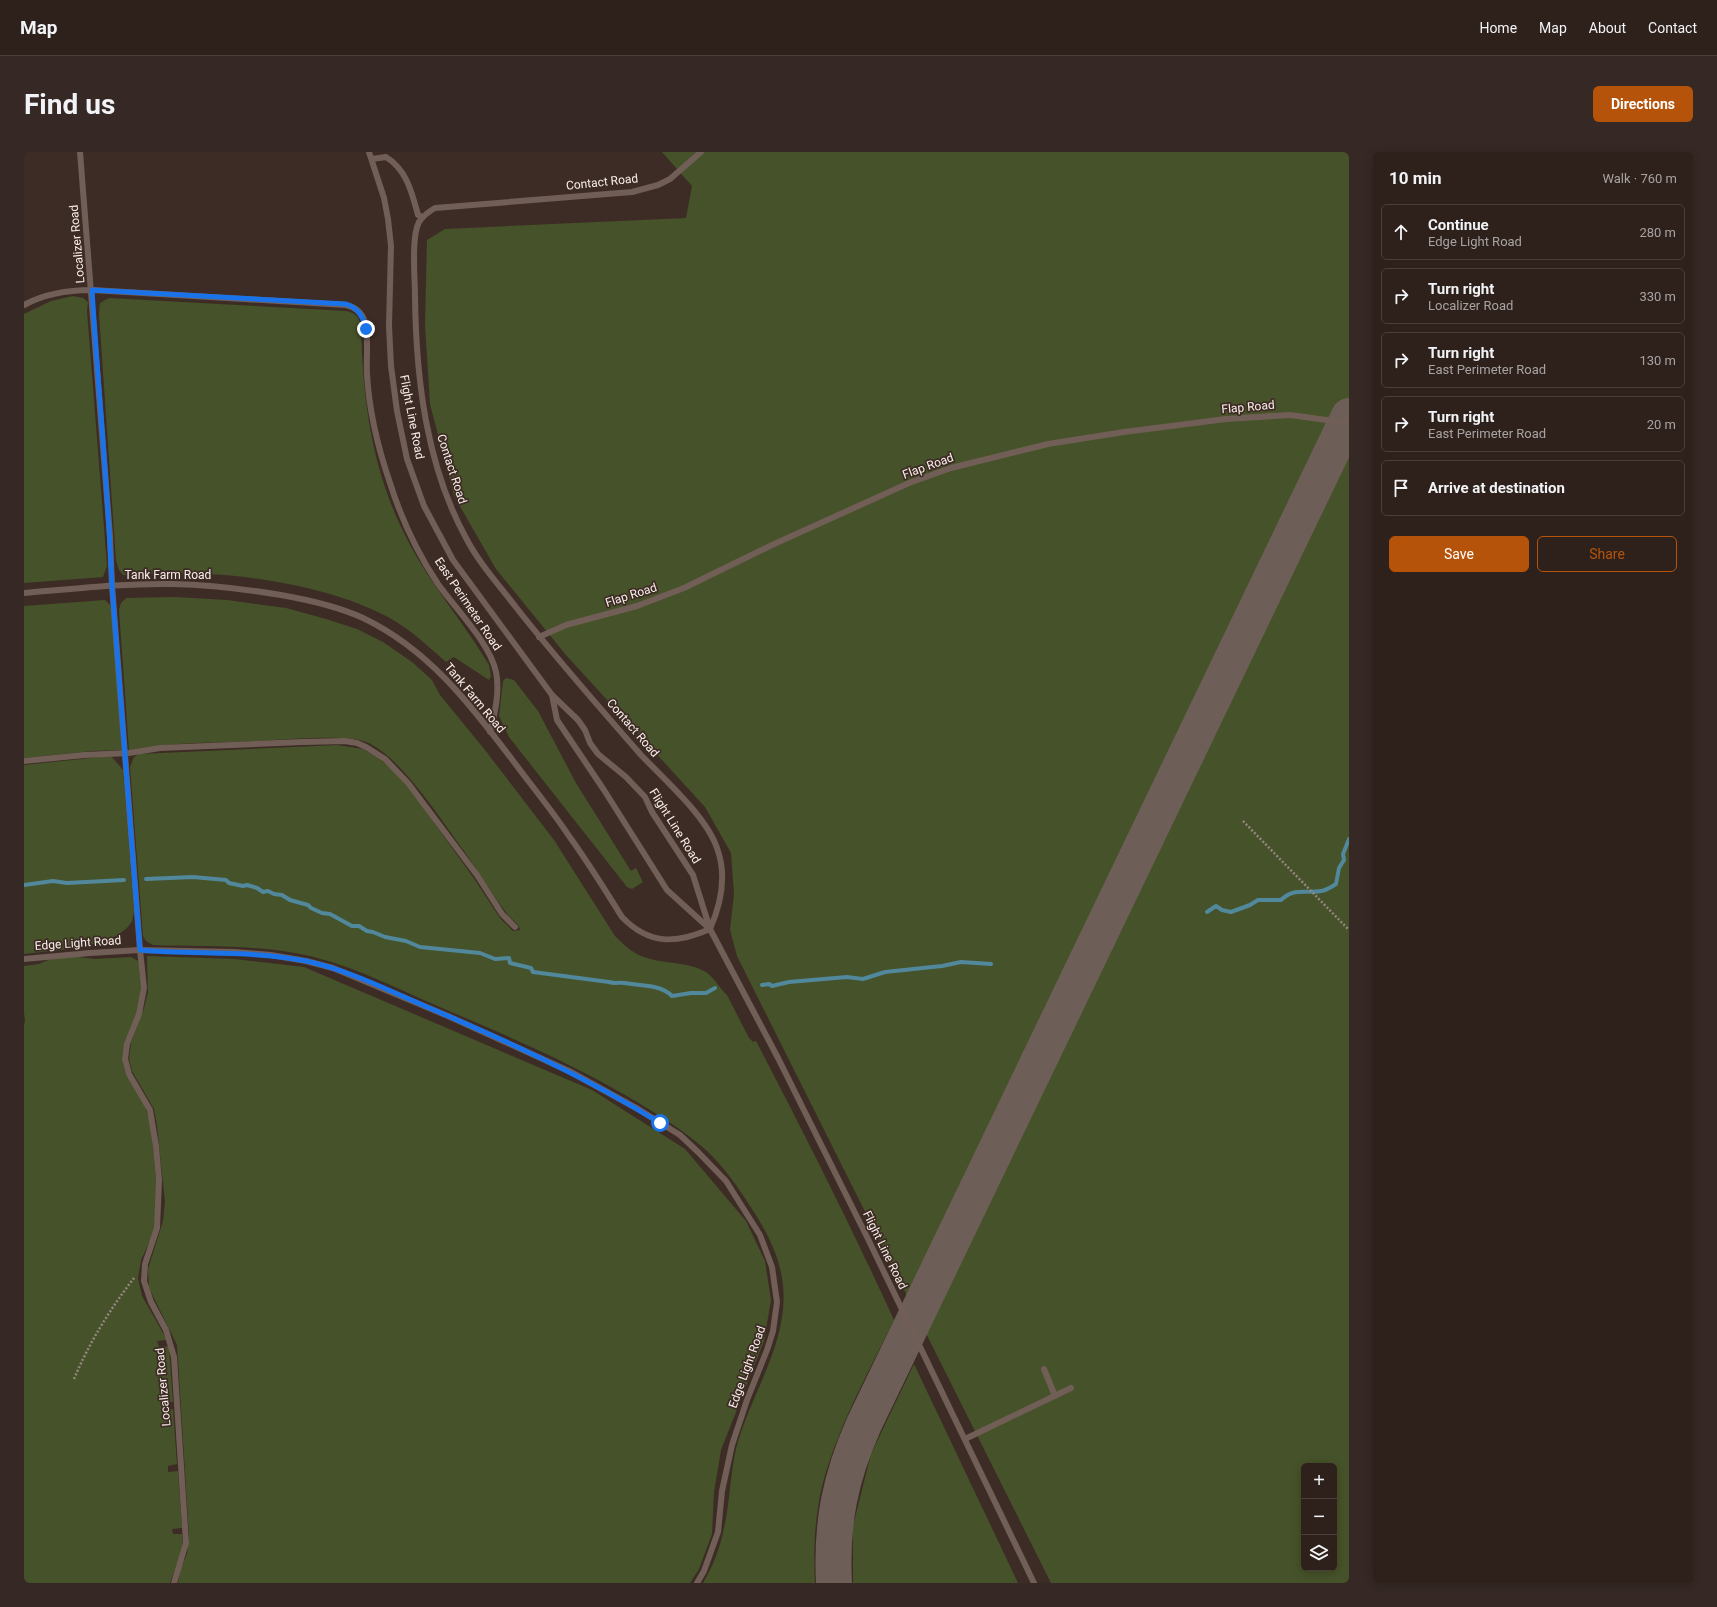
<!DOCTYPE html>
<html lang="en">
<head>
<meta charset="utf-8">
<style>
	body { margin:0; font-family:Roboto,sans-serif; background:#362925; color:#f1f3f6 }
	.controls { position:absolute; right:12px; bottom:12px; display:grid; overflow:hidden; border-radius:6px; box-shadow:0 2px 10px #0003 }
	.controls button { width:36px; height:36px; display:grid; place-items:center; padding:0; border:0; border-bottom:1px solid #493e3b; background:#2e211c; color:#f1f3f6; font:20px sans-serif }
	.stop { position:absolute; width:12px; height:12px; margin:-9px; border:3px solid #1a73e8; border-radius:50%; background:#fff }
	.stop.end { background:#1a73e8; border-color:#fff; box-shadow:0 1px 4px #0008 }
	.list { margin:0; padding:0; list-style:none }
	h2 { display:flex; justify-content:space-between; align-items:center; height:52px; margin:0; padding:0 16px; font-size:17px }
	h2 small { font-size:13px; font-weight:400; color:#a7a3a3 }
	.list li { display:grid; grid-template-columns:26px 1fr auto; gap:12px; align-items:center; box-sizing:border-box; height:56px; margin:0 8px 8px; padding:0 8px; border:1px solid #493e3b; border-radius:6px }
	.list b { display:block; font-size:15px; white-space:nowrap }
	.list p { margin:0; font-size:13px; white-space:nowrap; color:#a7a3a3 }
	.list em { font-size:13px; font-style:normal; color:#a7a3a3 }
	.actions { display:flex; gap:8px; padding:12px 16px }
	.actions a { flex:1; padding:9px 0; border:1px solid #b45309; border-radius:6px; text-align:center; font-size:14px; color:#b45309 }
	.actions .main { background:#b45309; color:#fff }
	.icon { flex:none; width:22px; height:22px; fill:none; stroke:currentColor; stroke-width:2; stroke-linecap:round; stroke-linejoin:round }
	.map { position:relative; flex:none; width:1325px; height:1431px; overflow:hidden; border-radius:6px }
	header { display:flex; align-items:center; gap:24px; box-sizing:border-box; height:56px; padding:0 20px; background:#2e211c; border-bottom:1px solid #493e3b }
	header strong { font-size:19px }
	nav { display:flex; gap:22px; margin-inline-start:auto; font-size:14px }
	.intro { display:flex; align-items:center; justify-content:space-between; box-sizing:border-box; height:96px; padding:0 24px }
	h1 { margin:0; font-size:28px }
	.button { padding:10px 18px; border-radius:6px; background:#b45309; color:#fff; font-size:14px; font-weight:700 }
	main { display:flex; gap:24px; padding:0 24px }
	aside { flex:1; background:#2e211c; border-radius:6px; box-shadow:0 2px 10px #0003 }
	.map>svg:first-child { display:block }
	.green { fill:#465229; fill-rule:evenodd }
	.lines { fill:none; stroke-linecap:round; stroke-linejoin:round }
	.stream { stroke:#52889c; stroke-width:4 }
	.taxiway { stroke:#6e5e58; stroke-width:36 }
	.path { stroke:#958681; stroke-width:2.5; stroke-dasharray:2 2; stroke-linecap:butt }
	.service { stroke:#715e56; stroke-width:6 }
	.route { stroke:#1a73e8; stroke-width:5 }
	.labels { text-anchor:middle; stroke-width:3.5; stroke-linejoin:round; paint-order:stroke }
	.street-label { font-size:12px; fill:#f9eeea; stroke:#3d2c25 }
</style>
</head>
<body>
<header>
<strong>Map</strong>
<nav><a>Home</a><a>Map</a><a>About</a><a>Contact</a></nav>
</header>
<div class="intro"><h1>Find us</h1><a class="button">Directions</a></div>
<main>
<div class="map">
<svg width="1325" height="1431" viewBox="0 0 1325 1431">
	<rect width="100%" height="100%" fill="#3d2c25"/>
	<!-- green -->
	<g class="green">
		<path d="M638 0H1325V1431H1027L713 804 706 778 710 742 707 701 681 655 542 503 472 417 430 344 406 252 401 172 403 88 421 77 662 66 668 34ZM1280 1314H1310V1416H1280Z"/>
		<path d="M49 144 59 146 64 150 63 159 83 414 79 425 0 431V162L27 149Z"/>
		<path d="M85 146 322 159C332 161 335 165 337 174 339 258 350 333 394 407 416 444 444 477 465 513L467 524 465 528 430 505 422 510C404 494 386 477 364 465 314 438 238 424 182 422 154 421 127 422 99 423L95 418 92 409 75 162 76 151Z"/>
		<path d="M151 445 203 448 262 456 302 467 333 477 359 490 388 510 408 528 416 543 461 598 530 688 591 784C598 791 605 798 615 803 636 813 661 808 682 820 691 826 695 836 703 843L725 886 729 890 732 889C780 981 827 1074 870 1168 846 1217 818 1267 802 1320 791 1355 789 1394 791 1431H679C689 1414 696 1396 700 1376 706 1350 706 1323 712 1297 726 1242 765 1191 759 1133 756 1104 742 1078 726 1054 714 1035 700 1015 683 999 663 981 641 967 618 953 556 915 491 887 425 859 380 840 337 817 290 805 238 792 183 795 129 793L122 789 119 784 106 615 110 605 115 602 313 593 339 597 356 607 374 623 396 651 451 728 476 766 489 779 496 778C494 770 488 768 483 762 468 742 455 720 440 699 417 668 380 609 345 591 324 581 257 588 231 589 189 591 146 590 105 598L95 458 97 451 102 446Z"/>
		<path d="M81 448 86 453 88 459 98 598 68 599 0 606V454Z"/>
		<path d="M482 526 490 528 514 559 552 631 607 719 612 716 619 730 608 737 603 735 485 585 475 564 479 529Z"/>
		<path d="M77 605H88L99 618 110 760C109 762 109 766 108 769 93 797 28 798 0 802V613Z"/>
		<path d="M36 803 71 807 107 805 114 809 118 840 116 857 100 894 98 906 102 922 120 952 126 969 129 991 134 1054 133 1069 128 1084 117 1108 114 1126 118 1144 143 1188 133 1189 135 1195 145 1194 149 1250 139 1251V1257H149L153 1312 144 1314V1320L154 1319 158 1376 148 1377 149 1382H158L159 1396 146 1431H0V874L1 868 0 861V814L15 812Z"/>
		<path d="M123 804 210 807 280 815 568 938 661 997 722 1069 741 1109 747 1148 740 1189 697 1298 690 1340 688 1382 675 1417 666 1431H154L156 1419 163 1402 165 1383 153 1193 125 1136 124 1117 139 1069 141 1050 133 974 130 957 108 919 105 907 107 891 120 856 124 840Z"/>
		<path d="M890 1212 994 1431H829V1374L847 1302Z"/>
	</g>
	<g class="lines">
		<!-- stream -->
		<g class="stream">
			<path d="M122 727 169 725 202 728 205 731 219 734 223 733 233 736 239 740 244 739 250 742 258 743 266 748 284 753 287 756 298 761 306 762 328 774H335L343 779 349 780 361 785 382 789 396 795 456 801 471 807 485 806 486 811 507 816 509 820 585 830C591 832 595 830 601 831 616 834 636 832 648 844L667 841H682L691 836"/>
			<path d="M0 733 29 729 43 731 100 728"/>
			<path d="M1183 760 1192 754 1198 758 1207 760 1226 753 1234 748H1257C1271 735 1281 742 1297 739 1303 738 1307 735 1312 732L1315 716 1320 708 1319 702 1325 687"/>
			<path d="M738 833 745 832 748 834 765 830 823 825 839 827 861 820 918 814 937 810 967 812"/>
		</g>
		<!-- taxiway -->
		<path class="taxiway" d="M810 1431C807 1371 816 1326 840 1272L1325 264"/>
		<!-- path -->
		<g class="path">
			<path d="M1219 669 1325 778"/>
			<path d="M50 1227C65 1191 86 1157 110 1126"/>
		</g>
		<!-- service -->
		<g class="service">
			<path d="M56 0 86 384 88 434 116 798 120 836 115 862 103 892 101 907 105 922 126 958 132 994 135 1028 133 1076 121 1112 120 1129 127 1150 142 1178 150 1205 162 1391 150 1431"/>
			<path d="M345 0 360 46 364 67 367 94 365 174 367 214 373 259 383 307 400 354 429 408 528 543 554 568 561 578 566 591 574 602 602 625 621 645 628 660 669 723 686 777 754 906 845 1089 1010 1431"/>
			<path d="M677 0 646 27 634 33 608 40 411 56C404 60 399 64 395 70 387 85 391 126 391 144 392 226 402 313 442 386 455 411 474 432 491 454 531 505 574 554 617 603 641 628 682 664 693 696 703 723 697 752 686 777"/>
			<path d="M348 7 362 5C383 18 388 41 394 63L399 65"/>
			<path d="M0 153C20 142 44 138 68 138L322 153C331 155 338 161 341 170 345 186 342 205 343 222 345 259 354 296 366 331 377 366 394 402 414 432 431 456 466 491 472 520 476 539 471 561 466 580"/>
			<path d="M0 441C49 437 100 431 149 432 185 433 221 437 257 443 285 448 313 454 339 466 404 497 445 551 487 606 506 632 527 657 545 684 564 710 581 738 598 765 625 793 652 792 686 777"/>
			<path d="M515 485 542 473 613 454 660 436 748 393 885 331 927 316 1024 292 1100 280 1202 267 1266 263 1325 271"/>
			<path d="M528 543 533 568 580 638 643 738 686 777"/>
			<path d="M0 609 60 603 105 601 136 596 279 590 321 589 333 591 342 595 361 607 384 631 453 723 478 762 491 775"/>
			<path d="M0 807 66 801 116 798 211 800 247 803 282 809 309 816 424 864 545 919 614 957 656 983 674 1000 702 1029 736 1083 748 1115 753 1150 749 1179 743 1198 723 1248 708 1293 698 1339 694 1380 680 1419 673 1431"/>
			<path d="M1020 1217 1031 1244"/>
			<path d="M941 1287 1047 1236"/>
		</g>
	</g>
	<g class="lines">
		<!-- route -->
		<path class="route" d="M342 177C339 164 334 156 322 152L68 138C74 237 84 335 88 434L116 798C172 803 226 798 282 809 324 818 364 838 403 855 483 889 562 925 636 971"/>
	</g>
	<g class="labels">
		<!-- street labels -->
		<g class="street-label">
			<text transform="translate(578 30) rotate(-6)" y="4">Contact Road</text>
			<text transform="translate(53 92) rotate(-95)" y="4">Localizer Road</text>
			<text transform="translate(1224 255) rotate(-5)" y="4">Flap Road</text>
			<text transform="translate(388 265) rotate(79)" y="4">Flight Line Road</text>
			<text transform="translate(904 314) rotate(-20)" y="4">Flap Road</text>
			<text transform="translate(428 317) rotate(72)" y="4">Contact Road</text>
			<text x="144" y="427">Tank Farm Road</text>
			<text transform="translate(607 443) rotate(-18)" y="4">Flap Road</text>
			<text transform="translate(444 452) rotate(56)" y="4">East Perimeter Road</text>
			<text transform="translate(451 546) rotate(50)" y="4">Tank Farm Road</text>
			<text transform="translate(609 576) rotate(49)" y="4">Contact Road</text>
			<text transform="translate(651 674) rotate(58)" y="4">Flight Line Road</text>
			<text transform="translate(54 791) rotate(-4)" y="4">Edge Light Road</text>
			<text transform="translate(861 1098) rotate(64)" y="4">Flight Line Road</text>
			<text transform="translate(723 1215) rotate(-70)" y="4">Edge Light Road</text>
			<text transform="translate(139 1235) rotate(-95)" y="4">Localizer Road</text>
		</g>
	</g>
</svg>
<div class="controls">
<button>+</button>
<button>−</button>
<button><svg class="icon" aria-label="layers" viewBox="0 0 24 24"><path d="M12 4l9 5-9 5-9-5zM3 14l9 5 9-5"/></svg></button>
</div>
<div class="stop" style="left:636px;top:971px"></div>
<div class="stop end" style="left:342px;top:177px"></div>
</div>
<aside>
<h2>10 min<small>Walk · 760 m</small></h2>
<ul class="list">
<li><svg class="icon" aria-label="ahead" viewBox="0 0 24 24"><path d="M12 20V5M6 11l6-6 6 6"/></svg><div><b>Continue</b><p>Edge Light Road</p></div><em>280 m</em></li>
<li><svg class="icon" aria-label="right" viewBox="0 0 24 24"><path d="M7 20v-9h11M14 6l5 5-5 5"/></svg><div><b>Turn right</b><p>Localizer Road</p></div><em>330 m</em></li>
<li><svg class="icon" aria-label="right" viewBox="0 0 24 24"><path d="M7 20v-9h11M14 6l5 5-5 5"/></svg><div><b>Turn right</b><p>East Perimeter Road</p></div><em>130 m</em></li>
<li><svg class="icon" aria-label="right" viewBox="0 0 24 24"><path d="M7 20v-9h11M14 6l5 5-5 5"/></svg><div><b>Turn right</b><p>East Perimeter Road</p></div><em>20 m</em></li>
<li><svg class="icon" aria-label="arrive" viewBox="0 0 24 24"><path d="M6 21V4h12l-3 4 3 4H6"/></svg><div><b>Arrive at destination</b></div></li>
</ul>
<div class="actions"><a class="main">Save</a><a>Share</a></div>
</aside>
</main>
</body>
</html>
